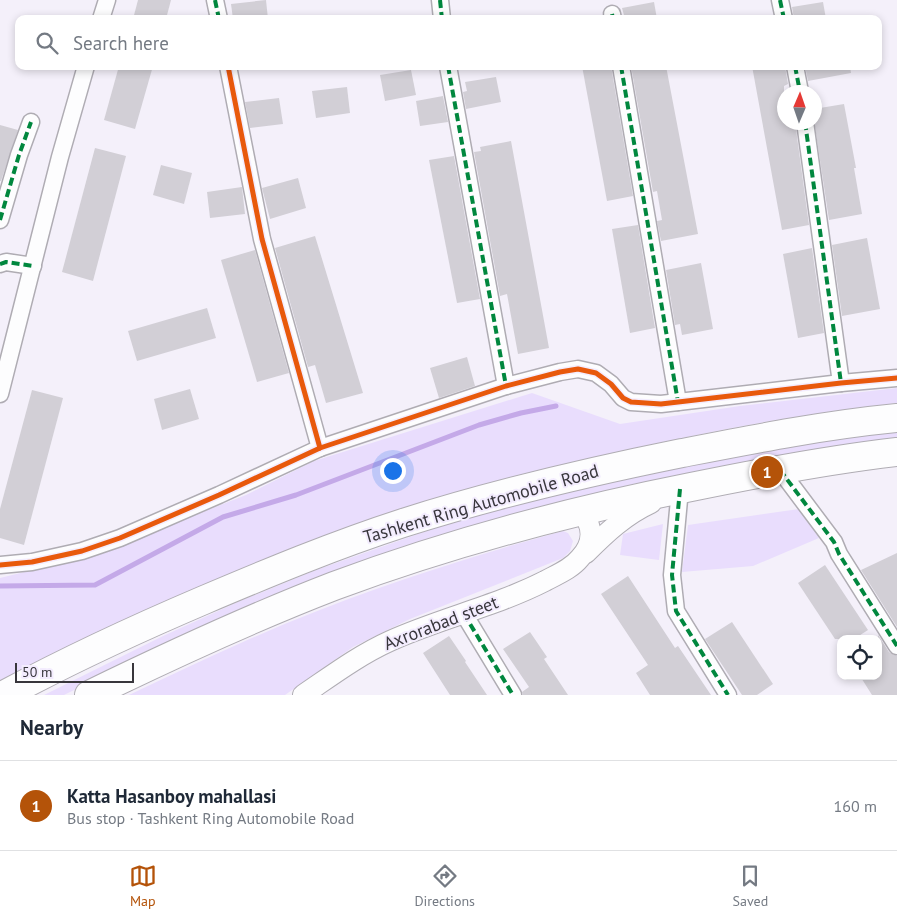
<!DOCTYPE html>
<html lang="en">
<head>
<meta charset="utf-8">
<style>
	body { margin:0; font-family:"PT Sans",sans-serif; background:#f6f6f7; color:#1f2937 }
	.controls { position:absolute; right:15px; bottom:15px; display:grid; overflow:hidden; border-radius:10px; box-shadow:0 2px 8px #0003 }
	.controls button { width:45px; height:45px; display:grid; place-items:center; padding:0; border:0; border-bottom:1px solid #e0e1e3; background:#fff; color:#1f2937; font:25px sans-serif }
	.compass { position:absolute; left:777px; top:85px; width:45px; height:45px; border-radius:50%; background:#fff; box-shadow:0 2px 8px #0003; rotate:2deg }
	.scale { position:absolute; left:15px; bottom:12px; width:119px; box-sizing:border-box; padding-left:5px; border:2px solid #38363c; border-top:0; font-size:14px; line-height:18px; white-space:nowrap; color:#38363c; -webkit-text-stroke:4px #f3ecfe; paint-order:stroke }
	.you { position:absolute; left:392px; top:470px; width:18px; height:18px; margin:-12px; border:4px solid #fff; border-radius:50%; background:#1a73e8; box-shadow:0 0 0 8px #1a73e833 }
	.badge { display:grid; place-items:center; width:32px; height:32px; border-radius:50%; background:#b45309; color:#fff; font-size:16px; font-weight:700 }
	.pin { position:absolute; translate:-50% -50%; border:2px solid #fff; box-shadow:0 1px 5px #0006 }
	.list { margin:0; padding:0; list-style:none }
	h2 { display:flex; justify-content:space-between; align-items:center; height:65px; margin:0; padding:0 20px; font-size:21px }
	h2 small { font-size:16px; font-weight:400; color:#747a83 }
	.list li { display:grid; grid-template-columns:32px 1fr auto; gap:15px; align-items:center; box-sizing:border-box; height:90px; padding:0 20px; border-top:1px solid #e0e1e3 }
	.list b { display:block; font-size:19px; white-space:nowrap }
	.list p { margin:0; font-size:16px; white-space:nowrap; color:#747a83 }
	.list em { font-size:16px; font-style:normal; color:#747a83 }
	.icon { flex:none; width:28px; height:28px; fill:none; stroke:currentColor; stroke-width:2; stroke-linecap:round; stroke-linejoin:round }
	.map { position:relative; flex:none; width:897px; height:695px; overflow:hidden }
	.search { position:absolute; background:#fff; box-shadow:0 2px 8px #0003; left:15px; right:15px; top:15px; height:55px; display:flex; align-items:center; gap:12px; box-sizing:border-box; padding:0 18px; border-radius:10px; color:#747a83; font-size:19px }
	.sheet { height:155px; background:#fff }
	nav { display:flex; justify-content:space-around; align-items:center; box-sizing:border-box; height:70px; border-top:1px solid #e0e1e3; background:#fff; font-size:14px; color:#747a83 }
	nav a { display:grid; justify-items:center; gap:2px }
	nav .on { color:#b45309 }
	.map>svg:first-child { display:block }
	.green { fill:#e9ddfd }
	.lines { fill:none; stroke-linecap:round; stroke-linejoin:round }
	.stream { stroke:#c4a9e8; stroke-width:5 }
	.building { fill:#d2cfd6 }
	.minor-casing { stroke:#afacb3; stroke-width:19 }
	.tertiary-casing { stroke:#afacb3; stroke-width:22 }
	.trunk-casing { stroke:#afacb3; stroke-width:30 }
	.minor { stroke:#fdfdfe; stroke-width:16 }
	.tertiary { stroke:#fdfdfe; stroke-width:20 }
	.trunk { stroke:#fdfdfe; stroke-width:28 }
	.quiet { stroke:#00873e; stroke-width:4; stroke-dasharray:8 4; stroke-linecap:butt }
	.cycleway-casing { stroke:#f3ecfe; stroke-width:8 }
	.cycleway { stroke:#e8590c; stroke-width:5 }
	.labels { text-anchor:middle; stroke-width:4; stroke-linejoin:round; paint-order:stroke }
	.street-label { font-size:18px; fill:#38363c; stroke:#f3ecfe }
</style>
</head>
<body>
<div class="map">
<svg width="897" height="695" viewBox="0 0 897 695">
	<rect width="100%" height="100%" fill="#f4f0fa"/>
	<!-- green -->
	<g class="green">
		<path d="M897 388V403C780 416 665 440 550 468L0 686V578L90 556 246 495 314 461 532 393 620 424 740 406Z"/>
		<path d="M897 429V439L793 454 633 484 555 504 167 644 64 695H44L163 636 238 602 316 570 472 515 551 494 790 444Z"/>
		<path d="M799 509 819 538 753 566 682 572 688 525Z"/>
		<path d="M663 524 659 560 620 555 623 534Z"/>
		<path d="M563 531 568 533 573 541 570 551 563 558 410 619 353 647 285 695H129C167 677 204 659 243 642 346 596 454 561 563 531Z"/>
	</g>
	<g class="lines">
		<!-- stream -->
		<path class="stream" d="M0 586 95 585 223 517 296 495 479 425 521 413 556 406"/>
	</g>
	<!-- building -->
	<g class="building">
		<path d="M138 0H171L166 19H133Z"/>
		<path d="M266 0 268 19H233L231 4Z"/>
		<path d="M654 2 657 19H625L622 8Z"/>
		<path d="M823 2 826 19H794L792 7Z"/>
		<path d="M119 66H153L135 129 104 120Z"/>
		<path d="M582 66H611L633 196 607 201Z"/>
		<path d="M631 66H666L698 234 661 241 657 221 662 220 657 191 653 192Z"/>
		<path d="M752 66H785L788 84 784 86V122H795L809 225 782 230Z"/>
		<path d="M805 66H850L851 73 808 81Z"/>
		<path d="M411 70 416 95 385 101 380 75Z"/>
		<path d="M496 77 501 102 466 109 463 92 467 91 465 82Z"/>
		<path d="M347 87 350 113 316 118 312 91Z"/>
		<path d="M443 96 448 122 420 126 416 101Z"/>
		<path d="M279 98 283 124 250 128 245 102Z"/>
		<path d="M844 104 856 168H854L862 214 829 220 814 120V109Z"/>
		<path d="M0 125 18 130 1 181H0Z"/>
		<path d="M511 141 549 348 518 354 507 294 500 296 474 152 481 151 480 147Z"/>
		<path d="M95 148 126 156 93 281 62 272Z"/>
		<path d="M454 156 480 299 457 303 429 160Z"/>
		<path d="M161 165 192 173 184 204 153 195Z"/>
		<path d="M298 178 306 208 270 219 262 188Z"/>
		<path d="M242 187 245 214 210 218 207 192Z"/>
		<path d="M638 225 655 328 630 333 612 229Z"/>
		<path d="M315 236 363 393 326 403 315 365 308 367 275 248Z"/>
		<path d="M867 238 880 309 842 316 832 245Z"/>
		<path d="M812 248 824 333 798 338 783 254Z"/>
		<path d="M255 250 289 373 257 382 221 260Z"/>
		<path d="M701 263 713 329 682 335 680 324 675 325 666 270Z"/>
		<path d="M207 308 216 338 137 361 128 331Z"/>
		<path d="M467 357 475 386 439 398 430 368Z"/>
		<path d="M190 389 199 419 162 430 154 399Z"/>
		<path d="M32 390 63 398 24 545 0 538V509Z"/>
		<path d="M897 553V627L861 570Z"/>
		<path d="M825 565 868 630 854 639H835L798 583Z"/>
		<path d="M628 576 675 648 678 646 711 695H650L636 673 648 665 601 594Z"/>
		<path d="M732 622 773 684 757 695H742L705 639Z"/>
		<path d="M530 632 547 657 544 659 568 695H523L522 692 529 687 503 649Z"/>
		<path d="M878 635 889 652 897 656V695H872L860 676H878Z"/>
		<path d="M449 636 466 661 465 662 487 695H450L423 653Z"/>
	</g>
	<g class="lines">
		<!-- minor casing -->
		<g class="minor-casing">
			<g id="minor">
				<path d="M215 0 219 19"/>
				<path d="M440 0 442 19"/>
				<path d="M780 0 784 19"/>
				<path d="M612 14 613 19"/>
				<path d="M101 19 107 0"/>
				<path d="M228 66 262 239 320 448"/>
				<path d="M448 66 506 386"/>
				<path d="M621 66 678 402"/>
				<path d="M795 66 800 92"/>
				<path d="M805 122 841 383"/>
				<path d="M0 220 19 155 31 122"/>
				<path d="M0 264 6 262 33 266"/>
				<path d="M0 394 60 157 86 66"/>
				<path d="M780 470 834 542 839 554 897 646"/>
				<path d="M680 489 672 575 676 611 728 695"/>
				<path d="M0 565 32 562 82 551 120 538 219 495 320 448 506 386 560 372 578 369 596 373 611 384 623 398 631 402 661 404 841 383 897 378"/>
				<path d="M464 614 513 695"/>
			</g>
		</g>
		<!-- tertiary casing -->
		<g class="tertiary-casing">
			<g id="tertiary">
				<path d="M586 553C606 533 625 515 651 503"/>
				<path d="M303 695C331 676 359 655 390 641 441 618 496 606 545 581 558 574 571 569 580 558 594 543 594 525 580 511"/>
			</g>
		</g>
		<!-- trunk casing -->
		<g class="trunk-casing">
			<g id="trunk">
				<path d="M4 695C69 660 136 629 204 600 270 572 335 545 403 523 494 494 588 472 682 453 754 439 825 425 897 418"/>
				<path d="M89 695C169 656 251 618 334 586 450 543 570 511 691 487 759 473 828 460 897 452"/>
			</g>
		</g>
		<!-- minor -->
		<use href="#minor" class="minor"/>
		<!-- tertiary -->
		<use href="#tertiary" class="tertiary"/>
		<!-- trunk -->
		<use href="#trunk" class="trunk"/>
		<!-- quiet -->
		<g class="quiet">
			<path d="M215 0 219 19"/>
			<path d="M440 0 442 19"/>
			<path d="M780 0 784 19"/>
			<path d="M612 14 613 19"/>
			<path d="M448 66 506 386"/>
			<path d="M621 66 678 402"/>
			<path d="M795 66 800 92"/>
			<path d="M805 122 841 383"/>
			<path d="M0 220 19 155 31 122"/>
			<path d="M0 264 6 262 33 266"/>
			<path d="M780 470 834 542 839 554 897 646"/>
			<path d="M680 489 672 575 676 611 728 695"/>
			<path d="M464 614 513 695"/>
		</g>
		<!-- cycleway casing -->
		<g class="cycleway-casing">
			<g id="cycleway">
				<path d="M228 66 262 239 320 448"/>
				<path d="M0 565 32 562 82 551 120 538 219 495 320 448 506 386 560 372 578 369 596 373 611 384 623 398 631 402 661 404 841 383 897 378"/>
			</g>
		</g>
		<!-- cycleway -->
		<use href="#cycleway" class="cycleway"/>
	</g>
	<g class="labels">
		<!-- street labels -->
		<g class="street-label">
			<text transform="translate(481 504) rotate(-16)" y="6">Tashkent Ring Automobile Road</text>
			<text transform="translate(441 623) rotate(-21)" y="6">Axrorаbаd steet</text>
		</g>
	</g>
</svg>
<div class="controls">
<button><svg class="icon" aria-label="locate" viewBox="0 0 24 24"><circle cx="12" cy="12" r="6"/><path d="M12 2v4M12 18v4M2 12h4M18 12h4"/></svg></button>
</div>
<svg class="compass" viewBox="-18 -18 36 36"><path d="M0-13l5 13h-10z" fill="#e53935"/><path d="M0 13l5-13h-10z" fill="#747a83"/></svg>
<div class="scale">50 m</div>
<div class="you"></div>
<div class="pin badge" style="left:767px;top:472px">1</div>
<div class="search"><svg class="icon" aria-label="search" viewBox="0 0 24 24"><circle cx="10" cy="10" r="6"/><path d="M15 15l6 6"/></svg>Search here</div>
</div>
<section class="sheet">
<h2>Nearby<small></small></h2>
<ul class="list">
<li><span class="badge">1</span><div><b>Katta Hasanboy mahallasi</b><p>Bus stop · Tashkent Ring Automobile Road</p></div><em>160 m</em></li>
</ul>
</section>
<nav>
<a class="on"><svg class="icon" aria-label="map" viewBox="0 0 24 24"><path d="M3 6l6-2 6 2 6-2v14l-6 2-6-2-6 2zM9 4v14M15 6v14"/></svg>Map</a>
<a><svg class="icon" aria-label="directions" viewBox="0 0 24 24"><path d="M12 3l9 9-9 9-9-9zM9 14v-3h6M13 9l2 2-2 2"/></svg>Directions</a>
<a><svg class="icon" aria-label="saved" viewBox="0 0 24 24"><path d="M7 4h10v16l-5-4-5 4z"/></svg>Saved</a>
</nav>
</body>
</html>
